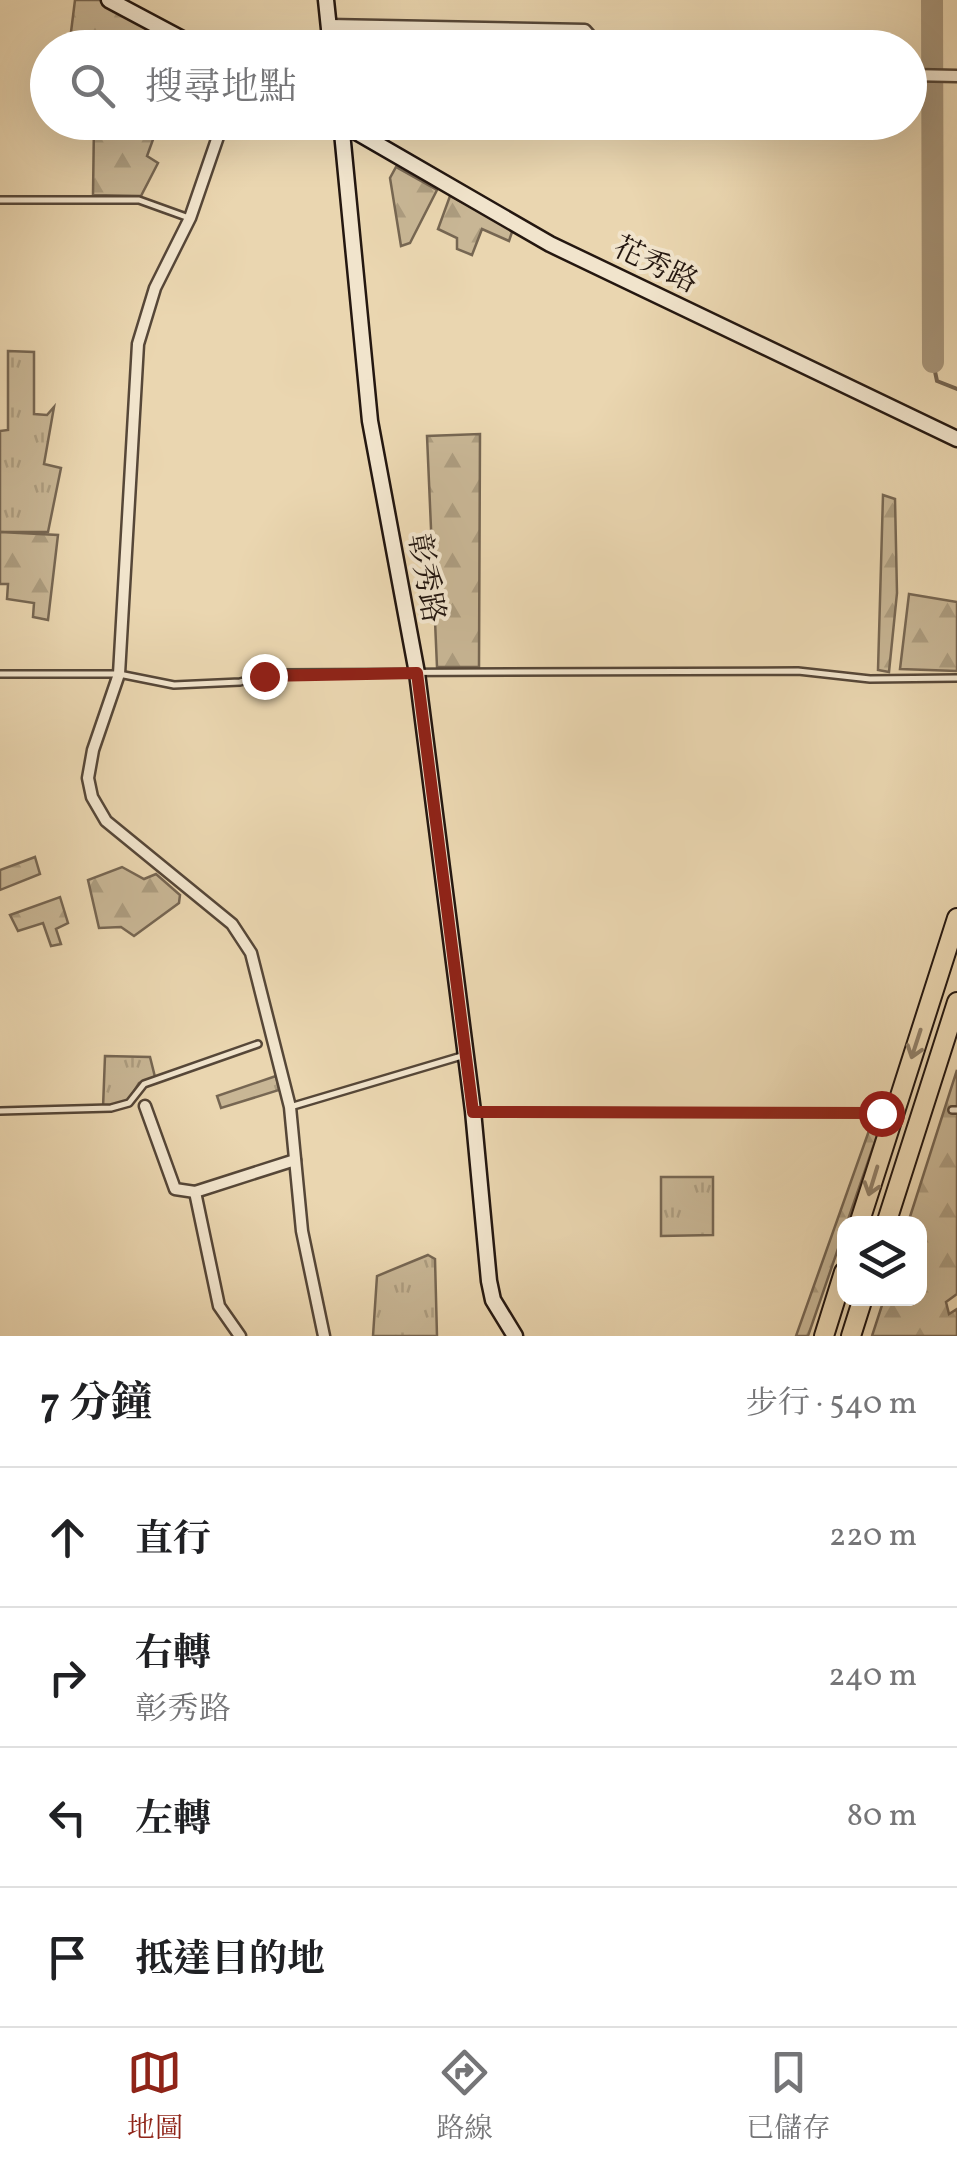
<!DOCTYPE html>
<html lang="zh-TW">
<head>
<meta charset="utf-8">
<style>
	body { margin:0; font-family:Vollkorn,"Noto Serif TC",serif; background:#f2f2f2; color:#202124 }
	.controls { position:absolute; right:30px; bottom:30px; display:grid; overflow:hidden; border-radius:20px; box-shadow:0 10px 40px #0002 }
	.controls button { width:90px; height:90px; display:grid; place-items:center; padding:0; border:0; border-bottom:2px solid #e0e0e0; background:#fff; color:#202124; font:50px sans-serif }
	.stop { position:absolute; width:30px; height:30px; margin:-22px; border:8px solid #8f2418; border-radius:50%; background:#fff }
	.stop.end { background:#8f2418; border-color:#fff; box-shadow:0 2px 10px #0008 }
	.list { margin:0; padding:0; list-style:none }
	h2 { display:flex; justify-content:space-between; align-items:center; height:130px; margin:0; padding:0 40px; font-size:42px }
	h2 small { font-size:32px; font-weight:400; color:#757577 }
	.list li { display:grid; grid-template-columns:65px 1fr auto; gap:30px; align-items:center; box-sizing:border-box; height:140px; padding:0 40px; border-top:2px solid #e0e0e0 }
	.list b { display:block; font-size:38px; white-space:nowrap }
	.list p { margin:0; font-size:32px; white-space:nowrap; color:#757577 }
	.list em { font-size:32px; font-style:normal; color:#757577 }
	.icon { flex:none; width:55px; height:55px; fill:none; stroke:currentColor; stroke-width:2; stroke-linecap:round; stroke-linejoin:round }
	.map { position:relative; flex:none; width:957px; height:1336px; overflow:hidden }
	.search { position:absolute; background:#fff; box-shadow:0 10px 40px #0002; left:30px; right:30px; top:30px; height:110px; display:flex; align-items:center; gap:25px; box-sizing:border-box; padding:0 35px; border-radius:55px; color:#757577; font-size:38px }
	.sheet { height:690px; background:#fff }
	nav { display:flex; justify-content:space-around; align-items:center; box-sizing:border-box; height:140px; border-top:2px solid #e0e0e0; background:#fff; font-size:28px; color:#757577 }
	nav a { display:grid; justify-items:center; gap:5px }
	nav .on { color:#8f2418 }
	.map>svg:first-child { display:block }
	.grass { fill:url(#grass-tufts); stroke:#766652; stroke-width:2.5 }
	.forest { fill:url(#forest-firs); stroke:#766652; stroke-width:2.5 }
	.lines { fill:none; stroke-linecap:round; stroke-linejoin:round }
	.stream { stroke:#736350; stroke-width:4 }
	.river { stroke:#a7957a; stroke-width:22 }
	.lane-casing { stroke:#564738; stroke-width:10 }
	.street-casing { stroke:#564738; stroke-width:15 }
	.secondary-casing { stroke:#241710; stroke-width:19 }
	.highway-casing { stroke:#241710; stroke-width:22 }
	.lane { stroke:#f1e4cc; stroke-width:5 }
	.street { stroke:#f1e4cc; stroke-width:10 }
	.secondary { stroke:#f1e4cc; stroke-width:14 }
	.highway { stroke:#ead6b0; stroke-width:18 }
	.oneway { stroke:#918068 }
	.route { stroke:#8f2418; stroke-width:12 }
	.labels { text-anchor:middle; stroke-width:8; stroke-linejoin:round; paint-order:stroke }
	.street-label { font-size:30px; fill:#241710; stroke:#f1e4cc }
</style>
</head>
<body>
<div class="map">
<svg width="957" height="1336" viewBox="0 0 957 1336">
	<defs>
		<pattern id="grass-tufts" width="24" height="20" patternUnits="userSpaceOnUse" patternTransform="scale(2.5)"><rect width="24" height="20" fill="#c8b695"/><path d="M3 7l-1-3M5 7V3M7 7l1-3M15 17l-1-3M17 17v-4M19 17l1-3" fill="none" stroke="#ac9c7f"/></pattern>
		<pattern id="forest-firs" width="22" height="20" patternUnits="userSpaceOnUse" patternTransform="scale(2.5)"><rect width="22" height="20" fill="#c8b695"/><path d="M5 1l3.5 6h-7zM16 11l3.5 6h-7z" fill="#ac9c7f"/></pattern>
	</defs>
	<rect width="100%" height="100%" fill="#ead6b0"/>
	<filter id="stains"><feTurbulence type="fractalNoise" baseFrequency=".002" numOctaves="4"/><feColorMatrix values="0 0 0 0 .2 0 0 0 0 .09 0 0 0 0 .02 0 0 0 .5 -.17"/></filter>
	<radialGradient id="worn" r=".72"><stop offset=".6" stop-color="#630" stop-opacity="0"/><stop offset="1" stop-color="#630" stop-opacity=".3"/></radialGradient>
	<!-- grass -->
	<g class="grass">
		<path d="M8 351 34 352V414L47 415 54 407 44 464 61 468 48 532H0V431L8 430Z"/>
		<path d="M105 1056 150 1057 155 1077 139 1083 125 1106 103 1108Z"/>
		<path d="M276 1076 279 1090 221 1108 217 1096Z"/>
		<path d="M661 1177H713V1235L661 1236Z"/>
		<path d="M428 1255 435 1259 437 1336H373L377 1276Z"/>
	</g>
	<!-- forest -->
	<g class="forest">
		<path d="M75 0H103L194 47 69 48Z"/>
		<path d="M94 123H159L147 156 158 163 141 196 93 195Z"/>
		<path d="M396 167 437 190 410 243 401 246 390 178Z"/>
		<path d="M450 196 513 229 509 241 482 229 472 255 457 249V238L438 229Z"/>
		<path d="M480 434 479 667H437L427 436Z"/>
		<path d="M883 495 895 499 897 593 889 672 878 670Z"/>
		<path d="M0 532 58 535 48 620 33 617 34 603 7 599 8 584H0Z"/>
		<path d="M909 594 957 602V671L900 669Z"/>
		<path d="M35 857 40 874 0 890V870Z"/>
		<path d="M122 867 144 879 156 874 180 895 179 903 134 936 121 927 99 928 88 880Z"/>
		<path d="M60 897 68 923 56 929 61 944 51 946 43 923 18 931 10 915Z"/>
		<path d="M957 1070V1294L946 1302 949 1314 957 1309V1336H872L884 1299 920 1298V1224L908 1223Z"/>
		<path d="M882 1121 808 1336H796L871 1125Z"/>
	</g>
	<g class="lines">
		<!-- stream -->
		<path class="stream" d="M933 362 937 381 957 389"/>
		<!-- river -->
		<path class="river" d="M932 0 933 362"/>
		<!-- lane casing -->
		<g class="lane-casing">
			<g id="lane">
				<path d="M0 200H139L189 218"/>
				<path d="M0 674H119L174 685 240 682 274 673 798 671 870 679 957 678"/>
				<path d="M290 1107 465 1055"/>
				<path d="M952 1110H957"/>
				<path d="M0 1111 111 1108 129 1103 144 1084 258 1044"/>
				<path d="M476 1111 881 1113"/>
			</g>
		</g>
		<!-- street casing -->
		<g class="street-casing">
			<g id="street">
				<path d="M329 25 585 30 601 48"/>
				<path d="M910 75 957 76"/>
				<path d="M223 122 190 218 155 288 138 344 119 674 93 750 88 778 92 797 106 821 232 924 251 953 290 1107 302 1231 324 1336"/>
				<path d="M145 1106 175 1189 195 1192 219 1306 240 1336"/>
				<path d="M195 1192 295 1160"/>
			</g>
		</g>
		<!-- secondary casing -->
		<g class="secondary-casing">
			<g id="secondary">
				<path d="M109 0 199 48"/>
				<path d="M326 0 331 48"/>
				<path d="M339 122 550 244 957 439"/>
				<path d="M341 122 370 421 417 673 473 1111 489 1281 493 1300 515 1336"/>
			</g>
		</g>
		<!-- highway casing -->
		<g class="highway-casing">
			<g id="highway">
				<path d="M859 1224 957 918"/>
				<path d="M886 1224 957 1002"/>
				<path d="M824 1336 844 1272"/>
				<path d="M851 1336 863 1298"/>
			</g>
		</g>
		<!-- lane -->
		<use href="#lane" class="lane"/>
		<!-- street -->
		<use href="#street" class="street"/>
		<!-- secondary -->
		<use href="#secondary" class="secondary"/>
		<!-- highway -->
		<use href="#highway" class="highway"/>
	</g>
	<!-- one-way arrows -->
	<defs><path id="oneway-shaft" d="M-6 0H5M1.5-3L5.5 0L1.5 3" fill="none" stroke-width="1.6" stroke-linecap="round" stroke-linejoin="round" transform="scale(2.5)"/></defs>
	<g class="oneway">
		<use href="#oneway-shaft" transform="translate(916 1044) rotate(108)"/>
		<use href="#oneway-shaft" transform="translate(873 1181) rotate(107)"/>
	</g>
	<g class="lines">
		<!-- route -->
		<path class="route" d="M264 676 417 673 473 1112 881 1113"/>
	</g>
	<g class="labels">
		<!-- street labels -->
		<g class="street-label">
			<text transform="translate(656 264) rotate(26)" y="10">花秀路</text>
			<text transform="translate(427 578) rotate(80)" y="10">彰秀路</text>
		</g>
	</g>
	<rect width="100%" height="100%" filter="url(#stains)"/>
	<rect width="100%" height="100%" fill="url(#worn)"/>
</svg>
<div class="controls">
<button><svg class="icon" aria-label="layers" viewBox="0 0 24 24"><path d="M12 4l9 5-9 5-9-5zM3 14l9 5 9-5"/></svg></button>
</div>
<div class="stop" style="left:881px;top:1113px"></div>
<div class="stop end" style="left:264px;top:676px"></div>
<div class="search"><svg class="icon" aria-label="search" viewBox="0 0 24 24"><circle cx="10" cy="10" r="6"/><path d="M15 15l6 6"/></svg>搜尋地點</div>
</div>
<section class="sheet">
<h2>7 分鐘<small>步行 · 540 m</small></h2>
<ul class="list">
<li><svg class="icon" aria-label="ahead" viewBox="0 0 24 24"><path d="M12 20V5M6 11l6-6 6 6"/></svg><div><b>直行</b></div><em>220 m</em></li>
<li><svg class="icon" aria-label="right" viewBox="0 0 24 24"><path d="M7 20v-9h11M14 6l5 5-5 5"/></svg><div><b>右轉</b><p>彰秀路</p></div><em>240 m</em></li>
<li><svg class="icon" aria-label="left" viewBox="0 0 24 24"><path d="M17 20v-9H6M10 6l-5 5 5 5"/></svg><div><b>左轉</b></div><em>80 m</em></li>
<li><svg class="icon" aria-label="arrive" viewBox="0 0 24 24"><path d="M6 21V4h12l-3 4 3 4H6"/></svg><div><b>抵達目的地</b></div></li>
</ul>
</section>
<nav>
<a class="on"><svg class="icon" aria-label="map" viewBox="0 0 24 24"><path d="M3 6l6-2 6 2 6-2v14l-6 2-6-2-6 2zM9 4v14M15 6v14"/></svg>地圖</a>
<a><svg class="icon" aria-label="directions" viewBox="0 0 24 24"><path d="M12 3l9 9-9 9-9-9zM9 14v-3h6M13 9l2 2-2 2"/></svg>路線</a>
<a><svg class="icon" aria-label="saved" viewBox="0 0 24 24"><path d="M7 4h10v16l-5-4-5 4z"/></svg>已儲存</a>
</nav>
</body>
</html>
